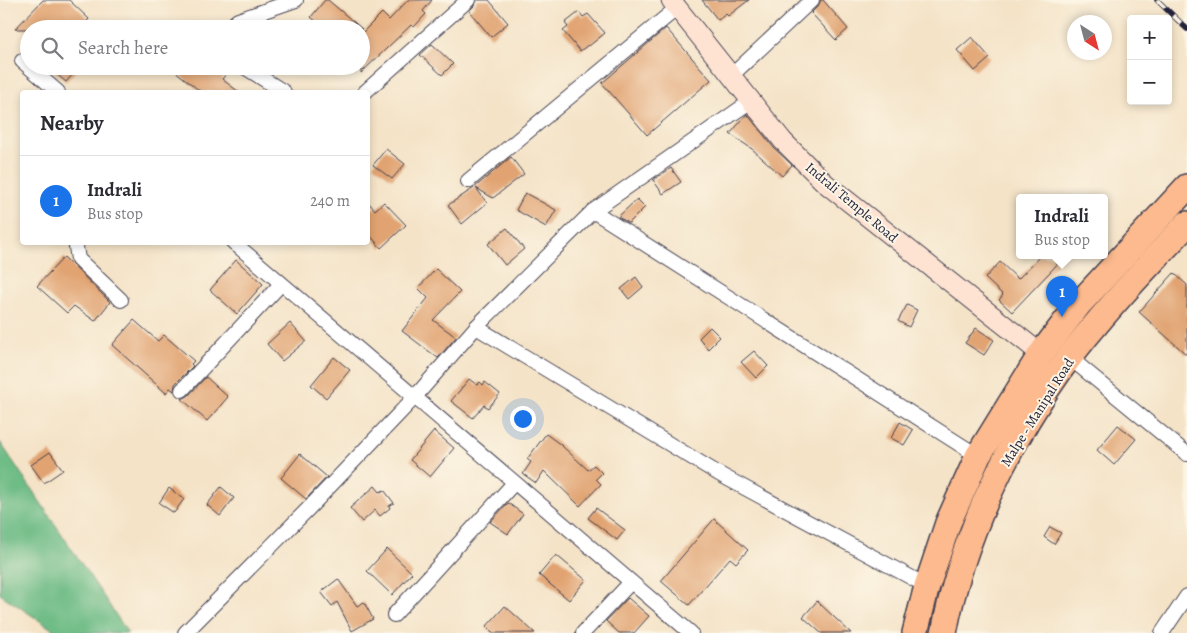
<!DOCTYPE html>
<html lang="en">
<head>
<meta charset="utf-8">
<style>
	body { margin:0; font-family:Alegreya,serif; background:#f7f7f7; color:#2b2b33 }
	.controls { position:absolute; right:15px; top:15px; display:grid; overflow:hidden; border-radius:5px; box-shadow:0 2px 8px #0003 }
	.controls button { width:45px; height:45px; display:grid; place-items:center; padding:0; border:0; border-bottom:1px solid #e1e1e2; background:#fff; color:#2b2b33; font:25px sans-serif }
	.compass { position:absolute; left:1067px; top:15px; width:45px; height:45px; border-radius:50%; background:#fff; box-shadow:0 2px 8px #0003; rotate:144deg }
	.you { position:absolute; left:522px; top:418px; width:18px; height:18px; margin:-12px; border:4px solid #fff; border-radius:50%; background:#1a73e8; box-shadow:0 0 0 8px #1a73e833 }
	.badge { display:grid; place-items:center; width:32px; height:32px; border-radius:50%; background:#1a73e8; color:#fff; font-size:16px; font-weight:700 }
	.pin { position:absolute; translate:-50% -41px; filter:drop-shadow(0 1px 2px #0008) }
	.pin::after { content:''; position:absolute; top:26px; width:18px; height:15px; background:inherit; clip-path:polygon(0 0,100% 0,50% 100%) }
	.popup { position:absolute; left:1016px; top:194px; width:92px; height:65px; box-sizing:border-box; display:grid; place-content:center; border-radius:5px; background:#fff; filter:drop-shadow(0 1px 4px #0005); font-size:16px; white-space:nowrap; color:#7c7c81 }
	.popup b { font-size:19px; color:#2b2b33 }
	.popup::after { content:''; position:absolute; left:50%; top:100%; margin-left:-10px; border:10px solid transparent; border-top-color:#fff }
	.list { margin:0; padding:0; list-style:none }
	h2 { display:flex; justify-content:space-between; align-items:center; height:65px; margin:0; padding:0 20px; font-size:21px }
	h2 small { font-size:16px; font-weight:400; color:#7c7c81 }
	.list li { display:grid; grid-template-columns:32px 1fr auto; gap:15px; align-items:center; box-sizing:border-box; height:90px; padding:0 20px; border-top:1px solid #e1e1e2 }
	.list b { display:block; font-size:19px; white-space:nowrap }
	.list p { margin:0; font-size:16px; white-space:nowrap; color:#7c7c81 }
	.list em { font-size:16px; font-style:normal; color:#7c7c81 }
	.icon { flex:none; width:28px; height:28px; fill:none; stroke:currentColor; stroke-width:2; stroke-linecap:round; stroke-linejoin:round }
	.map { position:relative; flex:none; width:1187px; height:633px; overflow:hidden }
	.search { position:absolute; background:#fff; box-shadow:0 2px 8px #0003; left:20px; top:20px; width:350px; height:55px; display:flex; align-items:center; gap:12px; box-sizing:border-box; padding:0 18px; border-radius:28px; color:#7c7c81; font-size:19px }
	.panel { position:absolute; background:#fff; box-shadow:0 2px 8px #0003; left:20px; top:90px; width:350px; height:155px; border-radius:5px }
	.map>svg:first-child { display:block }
	.forest { fill:#6ebc86; stroke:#486f60 }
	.building { fill:#e1a371 }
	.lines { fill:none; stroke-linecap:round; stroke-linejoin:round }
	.street-casing { stroke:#423f50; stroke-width:16 }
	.secondary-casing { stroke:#423f50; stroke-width:21 }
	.highway-casing { stroke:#423f50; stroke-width:28 }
	.street { stroke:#fff; stroke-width:14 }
	.secondary { stroke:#fee3d2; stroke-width:19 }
	.highway { stroke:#fcba8e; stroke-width:25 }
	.rail-casing { stroke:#22223b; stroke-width:5.5 }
	.rail { stroke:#fcf5e5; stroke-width:4; stroke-dasharray:11; stroke-linecap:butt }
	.labels { text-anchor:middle; stroke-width:4; stroke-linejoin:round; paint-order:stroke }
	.street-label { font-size:14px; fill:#22223b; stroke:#fcf5e5 }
</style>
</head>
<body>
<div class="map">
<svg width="1187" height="633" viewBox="0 0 1187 633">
	<rect width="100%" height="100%" fill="#fcf5e5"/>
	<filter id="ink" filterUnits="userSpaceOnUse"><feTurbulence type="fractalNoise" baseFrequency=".02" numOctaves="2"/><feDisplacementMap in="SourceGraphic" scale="10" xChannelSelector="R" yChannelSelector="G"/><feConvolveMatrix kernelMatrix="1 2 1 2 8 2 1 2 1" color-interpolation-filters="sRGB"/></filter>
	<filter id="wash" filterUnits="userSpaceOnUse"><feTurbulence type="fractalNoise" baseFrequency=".0096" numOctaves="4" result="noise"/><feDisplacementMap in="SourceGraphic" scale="20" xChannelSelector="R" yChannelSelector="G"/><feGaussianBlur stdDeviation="1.12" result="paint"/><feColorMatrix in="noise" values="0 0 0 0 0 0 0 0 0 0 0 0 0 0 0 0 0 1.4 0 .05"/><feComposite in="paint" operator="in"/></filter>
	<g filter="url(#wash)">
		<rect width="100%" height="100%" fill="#f4e3c7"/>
		<!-- forest -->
		<path class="forest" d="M0 442 128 633H58L0 594Z"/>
		<g id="blocks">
			<!-- building -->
			<g class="building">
				<path d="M43 0H69L89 19 80 29H64L55 21 48 29H15Z"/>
				<path d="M325 0H328L362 29H325L311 17Z"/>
				<path d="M408 0H432L423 11 426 14 414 27 411 25 361 73V34L382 13 389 20Z"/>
				<path d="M477 0H489L508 23 491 37 469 11 474 6Z"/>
				<path d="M702 0H749L728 16 726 14 718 20Z"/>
				<path d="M821 0H823L848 29 836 40 811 13 818 6Z"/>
				<path d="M579 12 583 17 588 14 605 33 589 46 588 45 580 51 563 31 568 27 565 23Z"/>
				<path d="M666 28 711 80 647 135 602 83Z"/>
				<path d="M972 37 990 58 975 71 957 50Z"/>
				<path d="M432 44 453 64 442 75 420 55Z"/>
				<path d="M47 66H80L66 82Z"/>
				<path d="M169 66H221L228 72 222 79 239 92H201Z"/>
				<path d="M747 114 774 148 792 165 782 176 752 149 730 134Z"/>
				<path d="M386 149 405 164 392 179 373 165Z"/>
				<path d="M511 157 524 174 493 198 476 188 487 203 462 224 448 205 474 188Z"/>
				<path d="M671 168 681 182 663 194 653 180Z"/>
				<path d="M525 193 556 210 546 227 516 210Z"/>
				<path d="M637 199 645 207 629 223 618 217Z"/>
				<path d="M368 202 375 210 384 202 406 225 381 248 368 233Z"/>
				<path d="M507 228 524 249 505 265 488 244Z"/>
				<path d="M1040 256H1065L1012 312 999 300 1003 295 985 278 1000 262 1018 279Z"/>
				<path d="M64 257 110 302 95 321 74 306 67 313 37 286Z"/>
				<path d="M236 260 263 284 237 314 210 290Z"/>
				<path d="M436 269 460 292 433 320 456 337 438 358 402 331 428 298 418 288Z"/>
				<path d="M1174 273 1187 285V355L1139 312Z"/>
				<path d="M636 277 643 287 629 299 621 289Z"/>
				<path d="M907 305 917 310 909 327 898 321Z"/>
				<path d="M134 320 158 341 164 335 194 361 191 364 193 366 175 384 174 391 170 388 166 393 112 345Z"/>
				<path d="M290 323 306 341 282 361 267 344Z"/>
				<path d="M710 327 720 337 708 349 699 338Z"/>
				<path d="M976 328 994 340 984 355 965 343Z"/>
				<path d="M754 351 768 366 756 378 741 362Z"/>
				<path d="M334 357 350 370 326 398 311 385Z"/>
				<path d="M206 377 228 397 207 421 182 399 188 396Z"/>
				<path d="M469 379 477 385 480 382 483 385 485 382 500 394 488 408 484 405 473 418 451 401Z"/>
				<path d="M900 422 913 430 904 445 891 438Z"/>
				<path d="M1118 425 1136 439 1114 465 1097 450Z"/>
				<path d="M434 431 454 448 430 477 410 460Z"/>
				<path d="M546 434 561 445 588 470 594 465 602 473 596 479 601 484 580 506 544 471 536 483 523 474 531 462 527 459Z"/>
				<path d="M50 452 63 470 44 483 31 465Z"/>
				<path d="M300 454 327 477 306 499 281 478Z"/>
				<path d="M375 486 380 492 384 490 394 503 389 506 390 508 380 516 375 510 362 522 350 508Z"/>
				<path d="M221 487 234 498 220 516 207 505Z"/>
				<path d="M169 488 184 499 174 513 159 503Z"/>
				<path d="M508 503 523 514 508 534 490 522Z"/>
				<path d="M596 508 625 530 617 540 588 518Z"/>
				<path d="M714 519 748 550 736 563 730 558 689 605 661 581Z"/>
				<path d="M1050 527 1061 533 1054 544 1044 537Z"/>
				<path d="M387 549 412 573 392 595 367 571Z"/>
				<path d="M556 555 586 580 569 600 539 575Z"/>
				<path d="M338 579 357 606 364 602 373 619 352 631 337 602 332 606 321 592Z"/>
				<path d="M628 598 649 616 634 633H619L606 621Z"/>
				<path d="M817 601 851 633H821L803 617Z"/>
				<path d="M505 606 535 633H492L486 627Z"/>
			</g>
		</g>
	</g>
	<g filter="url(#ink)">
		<use href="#blocks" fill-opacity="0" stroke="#423f50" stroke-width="1"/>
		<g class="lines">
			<!-- street casing -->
			<g class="street-casing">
				<g id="street">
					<path d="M227 29 238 20 296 0"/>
					<path d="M22 61 58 92"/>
					<path d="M243 66 284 92"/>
					<path d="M731 76 812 0"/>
					<path d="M365 92 468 0"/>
					<path d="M468 181 677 8"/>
					<path d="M593 211 978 456"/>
					<path d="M77 242 76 247 78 259 121 300"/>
					<path d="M233 242 691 633"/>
					<path d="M476 327 719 474 927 586"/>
					<path d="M1070 358 1187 454"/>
					<path d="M182 390 281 284"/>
					<path d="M394 615 514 483"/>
					<path d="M185 633 309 508 414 398 476 327 593 211 751 101"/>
					<path d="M583 633 631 582"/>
					<path d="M1162 633 1187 596"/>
				</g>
			</g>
			<!-- secondary casing -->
			<g class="secondary-casing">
				<path id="secondary" d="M671 0 783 141 825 183 1041 354"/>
			</g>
			<!-- highway casing -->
			<g class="highway-casing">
				<g id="highway">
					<path d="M915 633 927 586 948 523 978 456 1041 354 1079 304 1187 187"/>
					<path d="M944 633C961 540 1007 444 1062 367 1099 317 1144 270 1187 224"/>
				</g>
			</g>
			<!-- street -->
			<use href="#street" class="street"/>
			<!-- secondary -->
			<use href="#secondary" class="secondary"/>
			<!-- highway -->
			<use href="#highway" class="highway"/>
			<!-- rail casing -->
			<g class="rail-casing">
				<path id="rail" d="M1157 0 1187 29"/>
			</g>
			<!-- rail -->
			<use href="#rail" class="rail"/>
		</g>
	</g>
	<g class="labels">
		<!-- street labels -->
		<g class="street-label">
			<text transform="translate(852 202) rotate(40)" y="5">Indrali Temple Road</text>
			<text transform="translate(1037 412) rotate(-58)" y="5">Malpe - Manipal Road</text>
		</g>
	</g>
</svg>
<div class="controls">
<button>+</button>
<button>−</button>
</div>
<svg class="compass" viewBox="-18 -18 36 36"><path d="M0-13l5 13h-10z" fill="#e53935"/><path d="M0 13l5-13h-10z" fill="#7c7c81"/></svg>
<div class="you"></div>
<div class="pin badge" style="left:1062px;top:317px">1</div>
<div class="popup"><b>Indrali</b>Bus stop</div>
<div class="search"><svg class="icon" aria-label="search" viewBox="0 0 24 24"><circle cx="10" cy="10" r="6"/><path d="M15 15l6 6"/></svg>Search here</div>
<section class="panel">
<h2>Nearby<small></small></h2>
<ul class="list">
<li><span class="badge">1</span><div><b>Indrali</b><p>Bus stop</p></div><em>240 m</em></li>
</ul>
</section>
</div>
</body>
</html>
